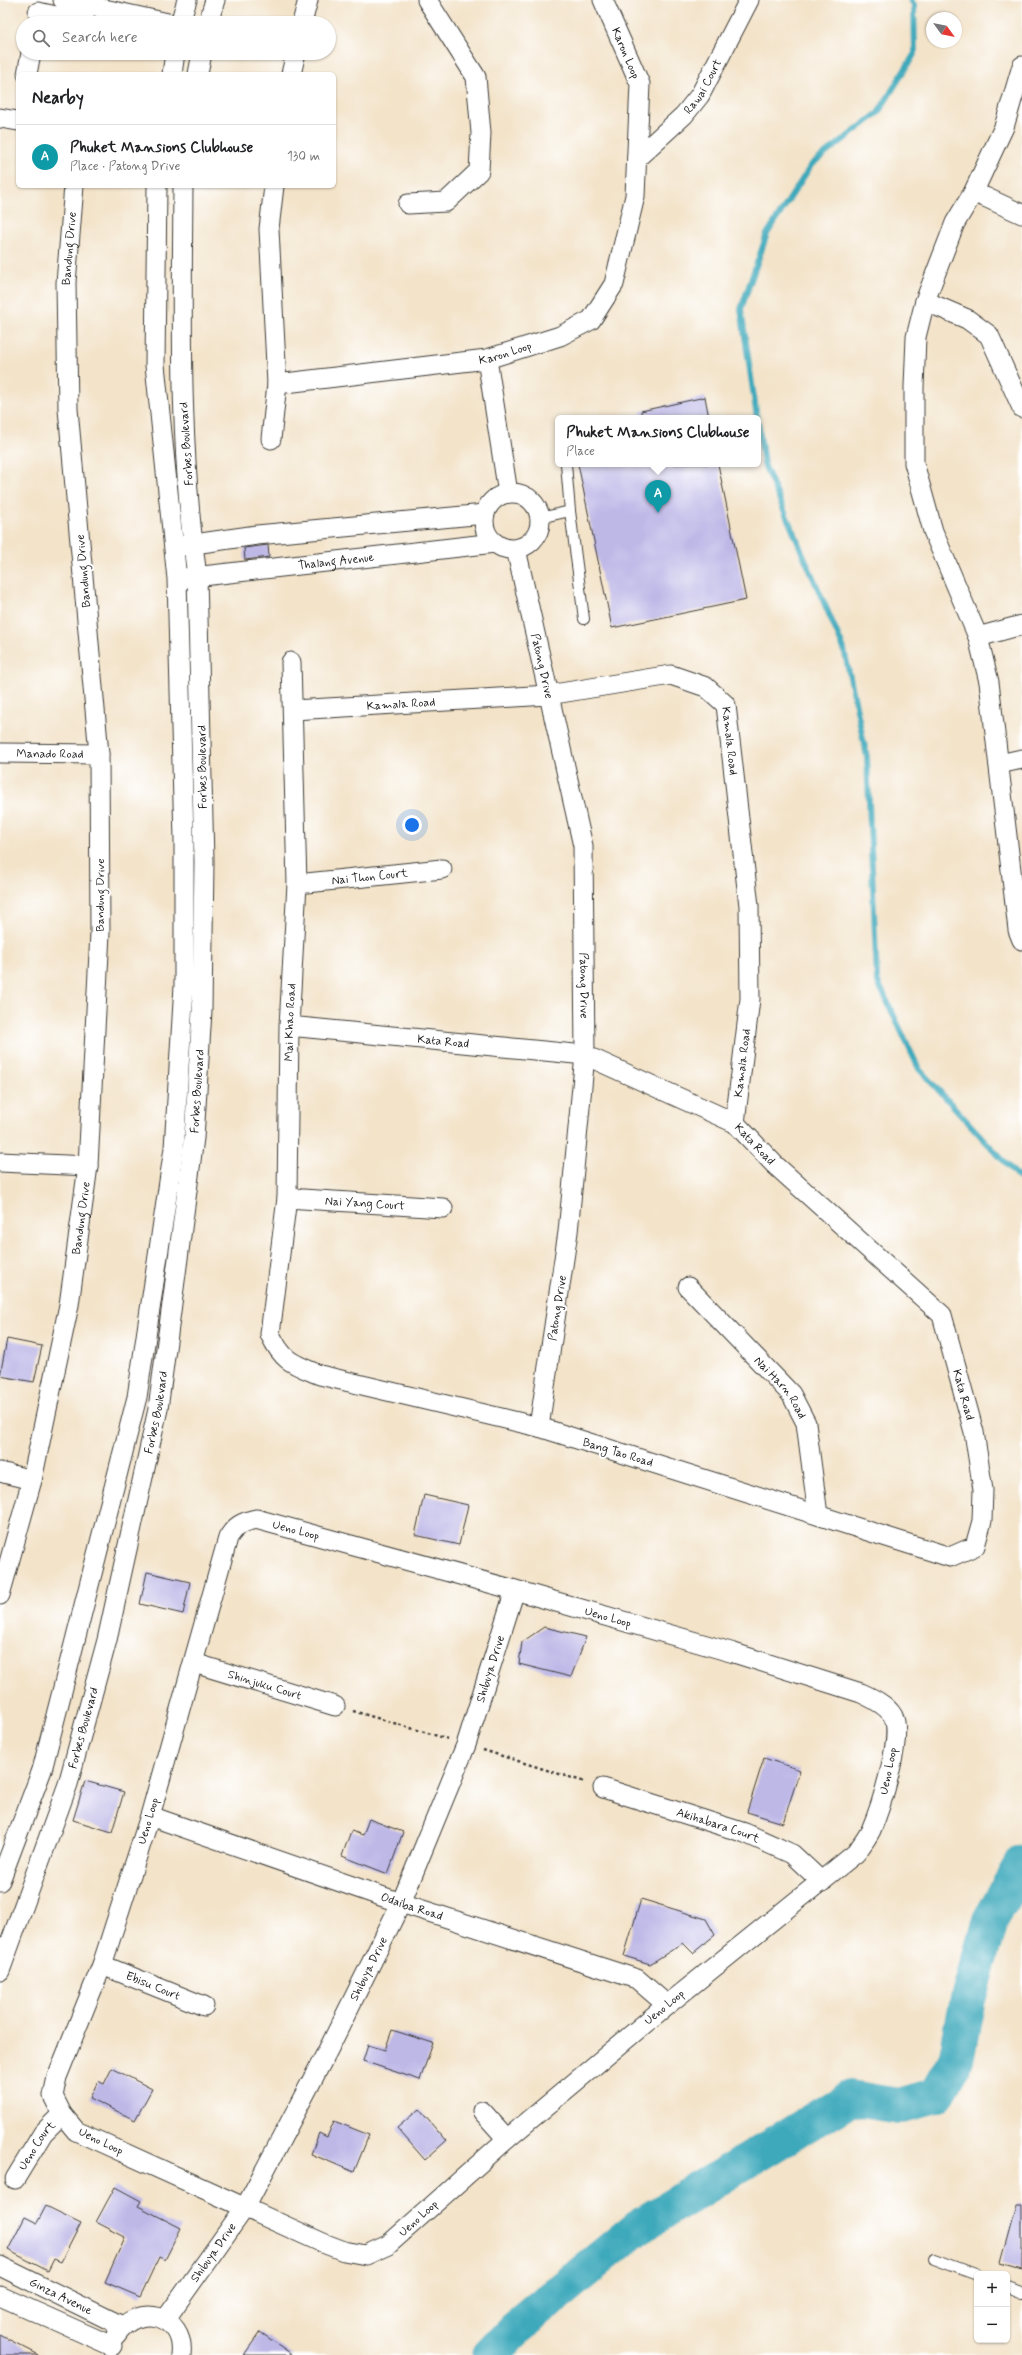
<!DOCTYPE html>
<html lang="en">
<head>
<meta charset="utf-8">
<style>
	body { margin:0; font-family:Mynerve,sans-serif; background:#f6f6f6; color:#202124 }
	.controls { position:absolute; right:12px; bottom:12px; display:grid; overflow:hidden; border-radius:6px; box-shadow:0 1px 3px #0004 }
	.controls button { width:36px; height:36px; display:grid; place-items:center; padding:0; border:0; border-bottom:1px solid #e0e0e0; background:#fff; color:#202124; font:20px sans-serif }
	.compass { position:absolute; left:926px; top:12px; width:36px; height:36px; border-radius:50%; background:#fff; box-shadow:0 1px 3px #0004; rotate:123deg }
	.you { position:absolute; left:412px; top:825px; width:14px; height:14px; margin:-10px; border:3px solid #fff; border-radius:50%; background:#1a73e8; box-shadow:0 0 0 6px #1a73e833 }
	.badge { display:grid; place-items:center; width:26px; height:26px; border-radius:50%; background:#2563eb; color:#fff; font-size:13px; font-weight:700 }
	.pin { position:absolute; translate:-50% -33px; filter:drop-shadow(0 1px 2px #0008) }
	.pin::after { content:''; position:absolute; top:21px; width:14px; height:12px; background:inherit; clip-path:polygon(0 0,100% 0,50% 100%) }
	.popup { position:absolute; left:555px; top:415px; width:206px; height:52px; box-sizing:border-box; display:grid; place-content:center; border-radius:6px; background:#fff; filter:drop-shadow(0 1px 3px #0005); font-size:13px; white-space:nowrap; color:#757577 }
	.popup b { font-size:15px; color:#202124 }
	.popup::after { content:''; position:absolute; left:50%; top:100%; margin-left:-8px; border:8px solid transparent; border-top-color:#fff }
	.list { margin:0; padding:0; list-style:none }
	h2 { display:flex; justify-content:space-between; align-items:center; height:52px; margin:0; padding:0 16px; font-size:17px }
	h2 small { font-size:13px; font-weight:400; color:#757577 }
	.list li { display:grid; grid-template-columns:26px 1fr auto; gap:12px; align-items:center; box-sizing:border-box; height:64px; padding:0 16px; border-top:1px solid #e0e0e0 }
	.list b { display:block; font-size:15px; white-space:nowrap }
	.list p { margin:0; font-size:13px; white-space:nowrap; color:#757577 }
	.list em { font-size:13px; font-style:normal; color:#757577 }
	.icon { flex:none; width:22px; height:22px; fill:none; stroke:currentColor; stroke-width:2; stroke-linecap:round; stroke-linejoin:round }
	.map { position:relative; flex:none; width:1022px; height:2355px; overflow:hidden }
	.search { position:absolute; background:#fff; box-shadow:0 1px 3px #0004; left:16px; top:16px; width:320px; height:44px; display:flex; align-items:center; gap:10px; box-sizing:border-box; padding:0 14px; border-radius:22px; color:#757577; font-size:15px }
	.panel { position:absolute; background:#fff; box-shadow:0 1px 3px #0004; left:16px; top:72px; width:320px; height:116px; border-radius:6px }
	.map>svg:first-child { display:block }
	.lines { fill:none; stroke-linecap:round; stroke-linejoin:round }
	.stream { stroke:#3ca9bb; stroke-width:6 }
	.river { stroke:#3ca9bb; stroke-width:36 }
	.building { fill:#beb8e7 }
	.service-casing { stroke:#3c3a36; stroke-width:12 }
	.minor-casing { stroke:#3c3a36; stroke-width:21 }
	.path { stroke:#3c3a36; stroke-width:2.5; stroke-dasharray:3 3; stroke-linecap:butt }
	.service { stroke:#fff; stroke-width:10 }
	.minor { stroke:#fff; stroke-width:19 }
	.labels { text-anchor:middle; stroke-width:4; stroke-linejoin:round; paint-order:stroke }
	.street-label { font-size:12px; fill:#1c1c1c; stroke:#fff }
</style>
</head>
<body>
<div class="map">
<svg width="1022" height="2355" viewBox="0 0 1022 2355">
	<rect width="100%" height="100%" fill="#fff"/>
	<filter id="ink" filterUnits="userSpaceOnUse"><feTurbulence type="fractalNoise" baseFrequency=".025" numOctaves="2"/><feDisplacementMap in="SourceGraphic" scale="8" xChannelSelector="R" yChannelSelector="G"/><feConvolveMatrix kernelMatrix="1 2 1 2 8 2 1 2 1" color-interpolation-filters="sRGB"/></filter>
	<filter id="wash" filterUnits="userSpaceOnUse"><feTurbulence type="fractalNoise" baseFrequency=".012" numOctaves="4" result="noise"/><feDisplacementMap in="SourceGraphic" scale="16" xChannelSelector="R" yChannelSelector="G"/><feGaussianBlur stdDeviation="0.9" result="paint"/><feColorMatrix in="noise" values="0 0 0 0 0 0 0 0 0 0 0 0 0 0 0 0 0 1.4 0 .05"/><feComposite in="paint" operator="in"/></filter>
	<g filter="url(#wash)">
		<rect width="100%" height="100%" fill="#f3e3c9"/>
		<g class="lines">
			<!-- stream -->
			<g class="stream">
				<path d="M757 418 741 309 767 234 812 164 878 113 915 53 914 5 911 0"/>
				<path d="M758 422 764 464 844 649 867 757 877 980 919 1069 1022 1181"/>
			</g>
			<!-- river -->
			<path class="river" d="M490 2355 516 2328 638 2227 850 2098 898 2106 935 2096 956 2060 967 2003 990 1920 1022 1863"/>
		</g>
		<g id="blocks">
			<!-- building -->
			<g class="building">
				<path d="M705 397 709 418H641V411Z"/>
				<path d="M578 464H718L746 600 612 628Z"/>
				<path d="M268 545 269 557 245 560 244 548Z"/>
				<path d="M7 1339 42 1346 34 1382 0 1376Z"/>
				<path d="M424 1495 468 1505 459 1545 415 1535Z"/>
				<path d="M147 1572 190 1582 183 1614 140 1604Z"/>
				<path d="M544 1627 586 1637 571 1677 519 1664 522 1642Z"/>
				<path d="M764 1758 800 1770 783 1823 747 1812Z"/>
				<path d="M85 1781 124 1792 112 1832 73 1820Z"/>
				<path d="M369 1819 403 1832 388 1874 342 1856 351 1831 363 1835Z"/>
				<path d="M641 1899 706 1919 715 1935 693 1953 683 1943 650 1964 624 1956Z"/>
				<path d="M392 2030 433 2043 420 2080 363 2061 368 2045 385 2050Z"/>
				<path d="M112 2068 152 2089 135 2120 90 2098 98 2081 104 2084Z"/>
				<path d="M419 2109 446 2141 425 2160 397 2128Z"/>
				<path d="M334 2121 369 2135 354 2172 311 2154 319 2133 327 2137Z"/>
				<path d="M115 2187 141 2201 138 2206 181 2228 165 2260 159 2257 140 2297 105 2282 125 2237 96 2222Z"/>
				<path d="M1017 2204H1022V2269L1001 2263Z"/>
				<path d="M46 2206 81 2223 61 2262 54 2259 48 2271 8 2250 25 2217 37 2223Z"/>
				<path d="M260 2332 293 2355H244Z"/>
				<path d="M0 2335 39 2355H0Z"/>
			</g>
		</g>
	</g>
	<g filter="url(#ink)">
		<use href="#blocks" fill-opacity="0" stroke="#3c3a36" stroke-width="1"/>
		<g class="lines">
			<!-- service casing -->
			<g class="service-casing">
				<g id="service">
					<path d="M566 464 570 511 584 619"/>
					<path d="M540 518 570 511"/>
					<path d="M934 2259 977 2275"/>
					<path d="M1007 2286 1022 2292"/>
				</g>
			</g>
			<!-- minor casing -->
			<g class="minor-casing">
				<g id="minor">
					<path d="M63 0 168 23"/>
					<path d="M38 12 87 23"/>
					<path d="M180 23 187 0"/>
					<path d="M208 23 215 0"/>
					<path d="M302 23 308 0"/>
					<path d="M1022 66 1004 127 973 193 955 223 925 301 916 337 914 387V463L933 531 978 637 989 682 1018 930 1022 940"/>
					<path d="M27 74 31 53"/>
					<path d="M172 74 175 53"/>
					<path d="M198 74 202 53"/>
					<path d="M291 74 296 53"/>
					<path d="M0 118 18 121"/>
					<path id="s1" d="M637 158 684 115 700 95 749 0"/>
					<path id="s2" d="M274 186 269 229 277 384 487 359 560 336 591 320 614 284 635 196 640 84 603 0"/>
					<path d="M973 193 985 197 1022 214"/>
					<path d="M408 204 446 202 479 171 481 133 476 77 427 0"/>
					<path d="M925 301 967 319 989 335 1022 408"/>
					<path d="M487 359 508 493"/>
					<path d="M271 439 277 384"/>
					<circle cx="512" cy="521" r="28"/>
					<path d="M180 546 257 535 485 514"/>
					<path id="s3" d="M516 549 583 846 585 1055 568 1232 539 1427"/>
					<path id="s4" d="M185 578 495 543"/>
					<path d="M978 637 1022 625"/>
					<path id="s5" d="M293 710 548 695 671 675 706 687 726 705 749 906 750 999 735 1123"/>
					<path id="s6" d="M0 753 99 754"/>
					<path d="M999 764 1022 759"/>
					<path id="s7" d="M297 884 442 869"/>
					<path id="s8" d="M289 1026 585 1055 735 1123 774 1164 942 1315 974 1432 983 1490 982 1521 975 1546 950 1557 539 1427 320 1375C293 1364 283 1362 270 1334L287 1198 289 1026 297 884 291 662"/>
					<path d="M0 1162 88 1166"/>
					<path id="s9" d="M287 1198 443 1208"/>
					<path id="s10" d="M688 1287 791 1394 806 1423 818 1515"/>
					<path d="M0 1472 32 1480"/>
					<path d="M256 1519 515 1590 734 1653 861 1693C872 1698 887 1705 893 1716 904 1736 880 1809 871 1830 867 1838 861 1846 856 1853L667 2005 507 2139 388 2245 366 2255 344 2251 323 2243 76 2131 62 2114 53 2096 57 2077 102 1965 150 1816 228 1538C235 1526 242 1522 256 1519Z"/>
					<path id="s11" d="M0 1595 32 1480 69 1305 88 1166 100 933 99 754 68 409 66 283 74 186"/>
					<path id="s12" d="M194 1663 335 1706"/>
					<path id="s13" d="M603 1788 745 1833 792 1854 822 1882"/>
					<path id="s14" d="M150 1816 401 1903 637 1979 667 2005"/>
					<path d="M0 1881 42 1770 137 1397 174 1148 184 986V839L177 579 155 365 157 186"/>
					<path id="s15" d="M102 1965 204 2006"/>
					<path id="s16" d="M0 1971 68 1784 107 1640 158 1409 194 1138 202 1011 204 861 197 576C179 447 182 316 183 186"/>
					<path d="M482 2111 507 2139"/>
					<path id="s17" d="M15 2179 43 2133 62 2114"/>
					<path id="s18" d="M0 2266 122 2326"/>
					<path d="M0 2296 112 2346"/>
					<path id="s19" d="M165 2320 246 2206 329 2048 401 1903 466 1745 515 1590"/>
					<path d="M116 2335C137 2302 186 2314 181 2355"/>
				</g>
			</g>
			<!-- path -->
			<g class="path">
				<path d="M353 1711 448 1739"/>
				<path d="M483 1750 585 1782"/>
			</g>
			<!-- service -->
			<use href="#service" class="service"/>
			<!-- minor -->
			<use href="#minor" class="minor"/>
		</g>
	</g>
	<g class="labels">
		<!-- street labels -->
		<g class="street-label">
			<text transform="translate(626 53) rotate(67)" y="4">Karon Loop</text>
			<text dy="4" stroke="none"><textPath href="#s1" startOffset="98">Rawai Court</textPath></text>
			<text dy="4" stroke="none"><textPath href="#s11" startOffset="1358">Bandung Drive</textPath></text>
			<text dy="4" stroke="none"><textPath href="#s2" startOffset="429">Karon Loop</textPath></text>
			<text transform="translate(186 444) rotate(-94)" y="4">Forbes Boulevard</text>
			<text dy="4" stroke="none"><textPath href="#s4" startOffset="152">Thalang Avenue</textPath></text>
			<text transform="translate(83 571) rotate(-95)" y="4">Bandung Drive</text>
			<text dy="4" stroke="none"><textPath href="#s3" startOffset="120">Patong Drive</textPath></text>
			<text dy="4" stroke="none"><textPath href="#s5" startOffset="108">Kamala Road</textPath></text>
			<text dy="4" stroke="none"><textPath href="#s5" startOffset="480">Kamala Road</textPath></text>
			<text dy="4" stroke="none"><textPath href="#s6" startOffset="50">Manado Road</textPath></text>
			<text transform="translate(202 767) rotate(-91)" y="4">Forbes Boulevard</text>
			<text dy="4" stroke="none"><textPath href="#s7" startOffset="73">Nai Thon Court</textPath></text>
			<text transform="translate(100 895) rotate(-90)" y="4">Bandung Drive</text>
			<text dy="4" stroke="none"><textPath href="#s3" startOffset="444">Patong Drive</textPath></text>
			<text dy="4" stroke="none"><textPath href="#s8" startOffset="2045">Mai Khao Road</textPath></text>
			<text dy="4" stroke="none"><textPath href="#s8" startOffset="155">Kata Road</textPath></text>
			<text transform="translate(742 1063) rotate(-83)" y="4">Kamala Road</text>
			<text dy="4" stroke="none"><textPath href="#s16" startOffset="905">Forbes Boulevard</textPath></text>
			<text dy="4" stroke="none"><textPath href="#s8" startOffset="491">Kata Road</textPath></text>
			<text dy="4" stroke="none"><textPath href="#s9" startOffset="78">Nai Yang Court</textPath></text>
			<text dy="4" stroke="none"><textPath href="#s11" startOffset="386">Bandung Drive</textPath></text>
			<text transform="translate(557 1308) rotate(-81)" y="4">Patong Drive</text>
			<text dy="4" stroke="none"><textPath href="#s10" startOffset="137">Nai Harn Road</textPath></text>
			<text dy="4" stroke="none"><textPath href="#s8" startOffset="827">Kata Road</textPath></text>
			<text dy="4" stroke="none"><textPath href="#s16" startOffset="581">Forbes Boulevard</textPath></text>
			<text transform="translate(618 1452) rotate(17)" y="4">Bang Tao Road</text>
			<text transform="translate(296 1530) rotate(15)" y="4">Ueno Loop</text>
			<text transform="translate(608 1617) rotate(16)" y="4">Ueno Loop</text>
			<text dy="4" stroke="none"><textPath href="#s19" startOffset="731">Shibuya Drive</textPath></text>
			<text dy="4" stroke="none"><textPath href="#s12" startOffset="74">Shinjuku Court</textPath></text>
			<text dy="4" stroke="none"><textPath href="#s16" startOffset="257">Forbes Boulevard</textPath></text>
			<text transform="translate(888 1771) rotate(-78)" y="4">Ueno Loop</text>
			<text transform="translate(148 1821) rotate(-73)" y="4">Ueno Loop</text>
			<text dy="4" stroke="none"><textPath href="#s13" startOffset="121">Akihabara Court</textPath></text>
			<text dy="4" stroke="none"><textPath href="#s14" startOffset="277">Odaiba Road</textPath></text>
			<text dy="4" stroke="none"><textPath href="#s19" startOffset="407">Shibuya Drive</textPath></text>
			<text dy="4" stroke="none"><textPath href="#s15" startOffset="55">Ebisu Court</textPath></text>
			<text transform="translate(664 2007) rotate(-39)" y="4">Ueno Loop</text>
			<text transform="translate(101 2141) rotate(26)" y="4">Ueno Loop</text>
			<text dy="4" stroke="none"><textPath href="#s17" startOffset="40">Ueno Court</textPath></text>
			<text transform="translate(418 2218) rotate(-42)" y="4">Ueno Loop</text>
			<text dy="4" stroke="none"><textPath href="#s19" startOffset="83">Shibuya Drive</textPath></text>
			<text dy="4" stroke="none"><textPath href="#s18" startOffset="68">Ginza Avenue</textPath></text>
		</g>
	</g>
</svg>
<div class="controls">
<button>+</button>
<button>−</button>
</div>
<svg class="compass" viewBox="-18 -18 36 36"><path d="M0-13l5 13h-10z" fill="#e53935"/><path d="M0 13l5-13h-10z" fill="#757577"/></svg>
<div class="you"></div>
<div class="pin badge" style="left:658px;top:513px;background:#0f9aa8">A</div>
<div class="popup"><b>Phuket Mansions Clubhouse</b>Place</div>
<div class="search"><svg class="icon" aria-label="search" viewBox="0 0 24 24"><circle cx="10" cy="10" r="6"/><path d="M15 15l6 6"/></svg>Search here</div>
<section class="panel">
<h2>Nearby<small></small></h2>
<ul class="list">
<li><span class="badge" style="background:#0f9aa8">A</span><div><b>Phuket Mansions Clubhouse</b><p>Place · Patong Drive</p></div><em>130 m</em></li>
</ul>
</section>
</div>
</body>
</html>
